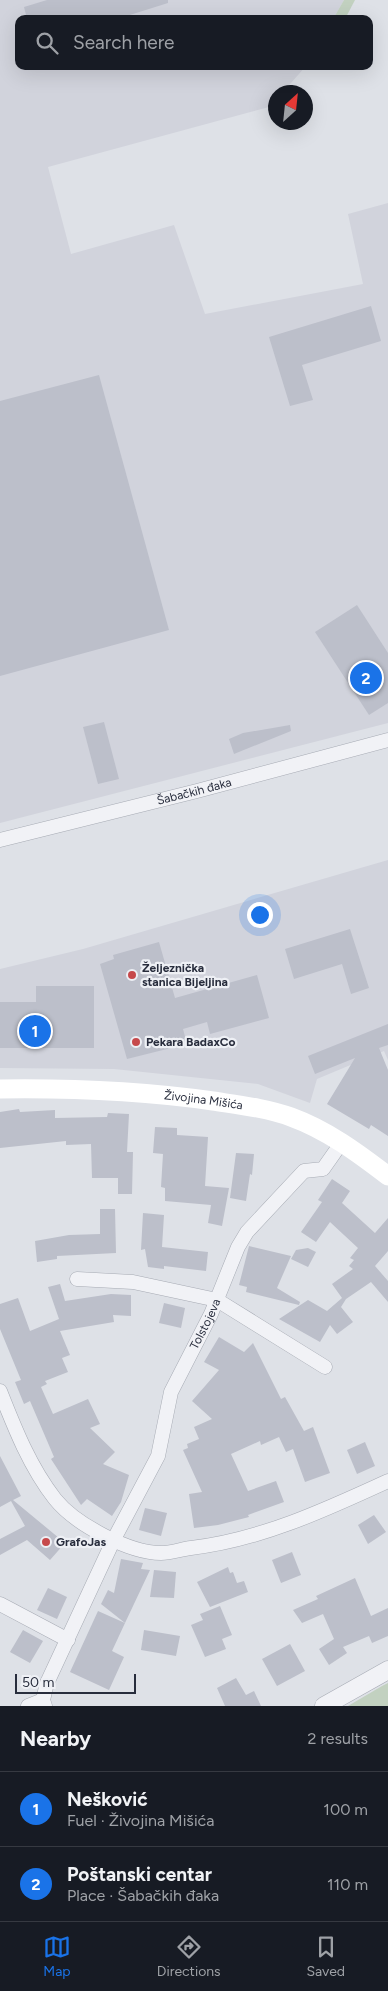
<!DOCTYPE html>
<html lang="en">
<head>
<meta charset="utf-8">
<style>
	body { margin:0; font-family:Figtree,sans-serif; background:#242831; color:#f1f3f6 }
	.compass { position:absolute; left:268px; top:85px; width:45px; height:45px; border-radius:50%; background:#171b24; box-shadow:0 5px 20px #0002; rotate:27deg }
	.scale { position:absolute; left:15px; bottom:12px; width:121px; box-sizing:border-box; padding-left:5px; border:2px solid #282d3d; border-top:0; font-size:14px; line-height:18px; white-space:nowrap; color:#282d3d; -webkit-text-stroke:4px #eef0f5; paint-order:stroke }
	.you { position:absolute; left:259px; top:914px; width:18px; height:18px; margin:-12px; border:4px solid #fff; border-radius:50%; background:#1a73e8; box-shadow:0 0 0 8px #1a73e833 }
	.badge { display:grid; place-items:center; width:32px; height:32px; border-radius:50%; background:#1a73e8; color:#fff; font-size:16px; font-weight:700 }
	.pin { position:absolute; translate:-50% -50%; border:2px solid #fff; box-shadow:0 1px 5px #0006 }
	.list { margin:0; padding:0; list-style:none }
	h2 { display:flex; justify-content:space-between; align-items:center; height:65px; margin:0; padding:0 20px; font-size:21px }
	h2 small { font-size:16px; font-weight:400; color:#9ea1a6 }
	.list li { display:grid; grid-template-columns:32px 1fr auto; gap:15px; align-items:center; box-sizing:border-box; height:75px; padding:0 20px; border-top:1px solid #363941 }
	.list b { display:block; font-size:19px; white-space:nowrap }
	.list p { margin:0; font-size:16px; white-space:nowrap; color:#9ea1a6 }
	.list em { font-size:16px; font-style:normal; color:#9ea1a6 }
	.icon { flex:none; width:28px; height:28px; fill:none; stroke:currentColor; stroke-width:2; stroke-linecap:round; stroke-linejoin:round }
	.map { position:relative; flex:none; width:388px; height:1706px; overflow:hidden }
	.search { position:absolute; background:#171b24; box-shadow:0 5px 20px #0002; left:15px; right:15px; top:15px; height:55px; display:flex; align-items:center; gap:12px; box-sizing:border-box; padding:0 18px; border-radius:10px; color:#9ea1a6; font-size:19px }
	.sheet { height:215px; background:#171b24 }
	nav { display:flex; justify-content:space-around; align-items:center; box-sizing:border-box; height:70px; border-top:1px solid #363941; background:#171b24; font-size:14px; color:#9ea1a6 }
	nav a { display:grid; justify-items:center; gap:2px }
	nav .on { color:#1a73e8 }
	.map>svg:first-child { display:block }
	.built { fill:#d1d3dc }
	.green { fill:#c2d1c0 }
	.building { fill:#bcbfca }
	.lines { fill:none; stroke-linecap:round; stroke-linejoin:round }
	.minor-casing { stroke:#a7abb4; stroke-width:15 }
	.tertiary-casing { stroke:#a7abb4; stroke-width:19 }
	.minor { stroke:#f1f2f6; stroke-width:14 }
	.tertiary { stroke:#f1f2f6; stroke-width:18 }
	.secondary { stroke:#fff; stroke-width:19 }
	.poi-dot { fill:#c6494b; stroke:#eef0f5; stroke-width:2 }
	.labels { text-anchor:middle; stroke-width:4.5; stroke-linejoin:round; paint-order:stroke }
	.street-label { font-size:12px; fill:#282d3d; stroke:#eef0f5 }
	.poi-label { font-size:12px; font-weight:bold; fill:#282d3d; stroke:#eef0f5; text-anchor:start }
</style>
</head>
<body>
<div class="map">
<svg width="388" height="1706" viewBox="0 0 388 1706">
	<rect width="100%" height="100%" fill="#dee1e7"/>
	<!-- built -->
	<g class="built">
		<path d="M0 0H344L333 19H19V66H306L283 92H276L275 100 269 107 48 167 71 254 174 225 205 314 363 284 348 214 388 203V723L0 823Z"/>
		<path d="M388 860V1060L384 1051 317 1079 310 1103 258 1084 114 1069 0 1068V969L83 949Z"/>
	</g>
	<!-- green -->
	<g class="green">
		<path d="M344 0H355L345 19H333Z"/>
		<path d="M388 1683V1706H348L382 1686Z"/>
	</g>
	<!-- building -->
	<g class="building">
		<path d="M47 0H168V3L117 19H27L24 7Z"/>
		<path d="M371 306 381 341 302 365 313 400 290 406 269 337Z"/>
		<path d="M99 375 169 630 0 676V401Z"/>
		<path d="M357 605 388 653V703L369 715 315 632Z"/>
		<path d="M104 722 119 779 98 784 83 727Z"/>
		<path d="M290 725 291 731 234 754 229 739 243 733Z"/>
		<path d="M350 929 369 988 351 994 342 964 294 979 285 949Z"/>
		<path d="M159 942 175 998 257 975 269 1018 210 1034 207 1022 183 1029 187 1044 127 1059 100 964 114 959 113 955Z"/>
		<path d="M36 986H94V1048H0V1002H36Z"/>
		<path d="M388 1024V1045L379 1048 388 1070V1136L371 1125 369 1129 327 1104 355 1058 315 1074 308 1056Z"/>
		<path d="M19 1109 20 1112 55 1110V1118L107 1117 108 1113 129 1114 127 1152H133L132 1194H118V1178H92L91 1144 66 1145V1141L0 1148V1112Z"/>
		<path d="M155 1127 177 1128V1135L208 1137 205 1186 229 1188 222 1226 208 1223 211 1205 165 1201V1188L161 1187 163 1154 153 1153Z"/>
		<path d="M236 1153 254 1154 252 1175 250 1174 246 1201 230 1198Z"/>
		<path d="M332 1179 350 1191 342 1203 375 1233 388 1218V1251L375 1266 388 1281V1302L371 1282 346 1299 341 1307 353 1322 337 1334 330 1325 320 1342 279 1319 308 1300 327 1311 342 1298 332 1284 353 1269 349 1266 354 1260 350 1258 358 1248 330 1222 316 1242 301 1232 322 1202 318 1200Z"/>
		<path d="M100 1209H115L116 1253 57 1256V1259L37 1262 35 1241 69 1235 100 1234Z"/>
		<path d="M143 1213 164 1215 162 1247 208 1252 206 1271 164 1266V1269L148 1267 145 1249 141 1250Z"/>
		<path d="M249 1246 291 1256 277 1288 300 1302 299 1305 246 1292 247 1287 239 1285Z"/>
		<path d="M308 1248 316 1252 308 1267 291 1259 296 1250Z"/>
		<path d="M60 1284 65 1301 111 1294 131 1295V1316L113 1315 114 1322 60 1331 70 1355 62 1358 68 1372 45 1381 47 1384 41 1387 53 1414 88 1399 100 1424 90 1428 115 1452 103 1464 129 1475 121 1502 112 1516 87 1499 81 1505 51 1459 54 1457 30 1401 24 1404 15 1382 21 1380 0 1329V1304L18 1298 30 1331 59 1319 48 1287Z"/>
		<path d="M164 1303 185 1308 181 1328 159 1323Z"/>
		<path d="M219 1337 244 1352 253 1343 281 1399 285 1397 304 1431 313 1427 330 1473 305 1482 293 1449 286 1452 279 1437 261 1445 260 1441 231 1454 248 1491 276 1481 284 1502 248 1515 249 1517 218 1525 194 1528 189 1494 202 1492 183 1450 188 1448 187 1444 199 1439 194 1427 212 1419 192 1401 219 1370 204 1362Z"/>
		<path d="M365 1442 375 1466 357 1474 347 1450Z"/>
		<path d="M0 1456 21 1496 13 1500 65 1543 50 1560 27 1540 0 1555V1539L25 1526 11 1501 0 1507Z"/>
		<path d="M145 1508 167 1513 161 1536 139 1530Z"/>
		<path d="M374 1515 386 1532 368 1544 358 1525Z"/>
		<path d="M292 1552 301 1575 281 1583 272 1560Z"/>
		<path d="M121 1559 143 1563 141 1569 150 1570 125 1623 101 1604 108 1590 114 1593Z"/>
		<path d="M228 1567 230 1573 233 1572 237 1583 244 1581 248 1592 210 1607 197 1582Z"/>
		<path d="M154 1570 176 1572 174 1598 150 1597Z"/>
		<path d="M355 1578 371 1616 388 1608V1636L372 1643 369 1636 343 1647 347 1653 329 1665 319 1649 334 1639 323 1614 302 1623 293 1610 318 1599 316 1596Z"/>
		<path d="M48 1588 67 1597 57 1619 37 1610Z"/>
		<path d="M220 1606 232 1635 222 1639 226 1649 205 1657 191 1625 203 1620 200 1614Z"/>
		<path d="M98 1611 125 1623 112 1651 124 1657 109 1690 70 1672Z"/>
		<path d="M23 1630 43 1641 30 1663 10 1652Z"/>
		<path d="M144 1630 180 1636 176 1656 141 1650Z"/>
		<path d="M290 1644 305 1671 277 1686 262 1659Z"/>
		<path d="M236 1678 246 1695 254 1691 261 1706H225L217 1688Z"/>
	</g>
	<g class="lines">
		<!-- minor casing -->
		<g class="minor-casing">
			<g id="minor">
				<path id="s1" d="M0 840 197 791 388 740"/>
				<path d="M77 1279 133 1282 217 1300 325 1367"/>
				<path d="M0 1391C15 1429 30 1467 55 1499 75 1524 129 1553 161 1553 171 1553 182 1549 191 1548 260 1540 325 1510 388 1481"/>
				<path d="M0 1604 68 1640"/>
				<path d="M28 1706 43 1700"/>
				<path id="s2" d="M45 1706 43 1700 47 1683 114 1539 158 1456 171 1392 211 1314 238 1247 247 1232 304 1171 323 1169 342 1142"/>
			</g>
		</g>
		<!-- tertiary casing -->
		<g class="tertiary-casing">
			<path id="tertiary" d="M324 1706 388 1670"/>
		</g>
		<!-- minor -->
		<use href="#minor" class="minor"/>
		<!-- tertiary -->
		<use href="#tertiary" class="tertiary"/>
		<!-- secondary -->
		<path class="secondary" id="s3" d="M0 1089C71 1088 142 1091 213 1101 239 1105 266 1108 291 1117 327 1130 358 1153 388 1176"/>
	</g>
	<!-- markers -->
	<g class="poi-dot">
		<circle cx="132" cy="975" r="5"/>
		<circle cx="136" cy="1042" r="5"/>
		<circle cx="46" cy="1542" r="5"/>
	</g>
	<g class="labels">
		<!-- street labels -->
		<g class="street-label">
			<text dy="4" stroke="none"><textPath href="#s1" startOffset="200">Šabačkih đaka</textPath></text>
			<text dy="4" stroke="none"><textPath href="#s3" startOffset="204">Živojina Mišića</textPath></text>
			<text dy="4" stroke="none"><textPath href="#s2" startOffset="418">Tolstojeva</textPath></text>
		</g>
		<!-- poi labels -->
		<g class="poi-label">
			<text x="142" y="972">Željeznička<tspan x="142" dy="14">stanica Bijeljina</tspan></text>
			<text x="146" y="1046">Pekara BadaxCo</text>
			<text x="56" y="1546">GrafoJas</text>
		</g>
	</g>
</svg>
<svg class="compass" viewBox="-18 -18 36 36"><path d="M0-13l5 13h-10z" fill="#e53935"/><path d="M0 13l5-13h-10z" fill="#9ea1a6"/></svg>
<div class="scale">50 m</div>
<div class="you"></div>
<div class="pin badge" style="left:35px;top:1031px">1</div>
<div class="pin badge" style="left:366px;top:678px">2</div>
<div class="search"><svg class="icon" aria-label="search" viewBox="0 0 24 24"><circle cx="10" cy="10" r="6"/><path d="M15 15l6 6"/></svg>Search here</div>
</div>
<section class="sheet">
<h2>Nearby<small>2 results</small></h2>
<ul class="list">
<li><span class="badge">1</span><div><b>Nešković</b><p>Fuel · Živojina Mišića</p></div><em>100 m</em></li>
<li><span class="badge">2</span><div><b>Poštanski centar</b><p>Place · Šabačkih đaka</p></div><em>110 m</em></li>
</ul>
</section>
<nav>
<a class="on"><svg class="icon" aria-label="map" viewBox="0 0 24 24"><path d="M3 6l6-2 6 2 6-2v14l-6 2-6-2-6 2zM9 4v14M15 6v14"/></svg>Map</a>
<a><svg class="icon" aria-label="directions" viewBox="0 0 24 24"><path d="M12 3l9 9-9 9-9-9zM9 14v-3h6M13 9l2 2-2 2"/></svg>Directions</a>
<a><svg class="icon" aria-label="saved" viewBox="0 0 24 24"><path d="M7 4h10v16l-5-4-5 4z"/></svg>Saved</a>
</nav>
</body>
</html>
